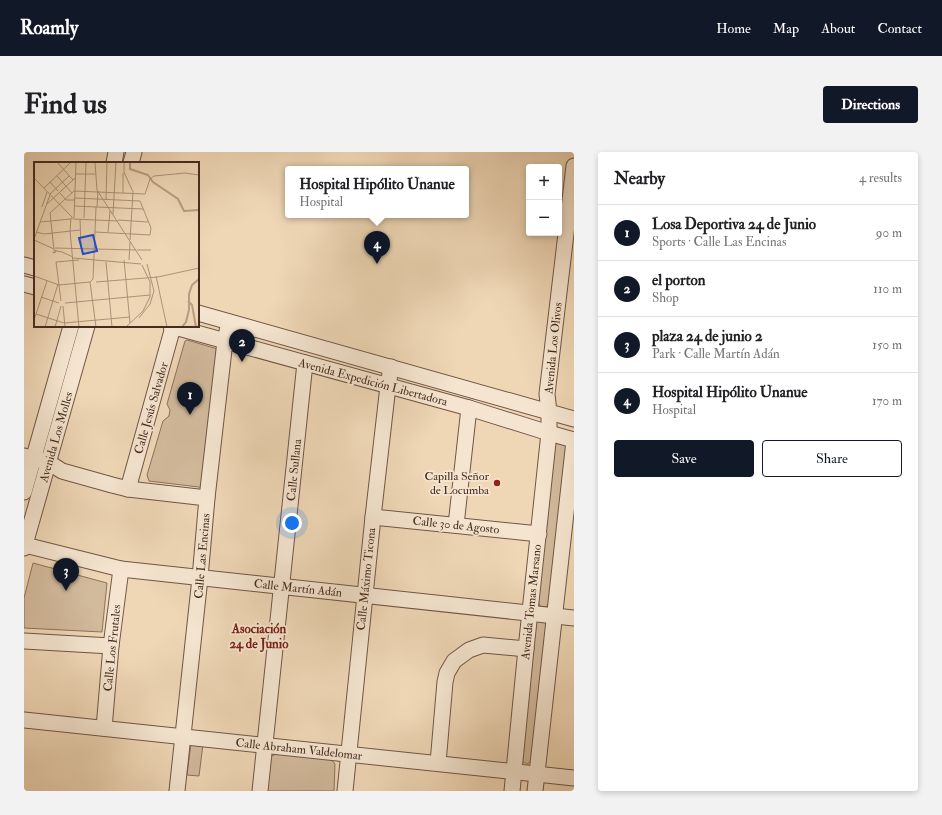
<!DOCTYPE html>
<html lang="en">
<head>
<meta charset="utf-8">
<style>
	body { margin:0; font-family:"IM FELL Double Pica",serif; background:#f2f2f2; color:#202124 }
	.controls { position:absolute; right:12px; top:12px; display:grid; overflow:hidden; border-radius:4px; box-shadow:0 2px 6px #0003 }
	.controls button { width:36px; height:36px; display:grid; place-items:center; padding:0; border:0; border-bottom:1px solid #e0e0e0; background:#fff; color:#202124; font:20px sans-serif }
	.you { position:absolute; left:268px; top:371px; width:14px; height:14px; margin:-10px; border:3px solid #fff; border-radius:50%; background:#1a73e8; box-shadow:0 0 0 6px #1a73e833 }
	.badge { display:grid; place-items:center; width:26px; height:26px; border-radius:50%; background:#111827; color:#fff; font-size:13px; font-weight:700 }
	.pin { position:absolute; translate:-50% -33px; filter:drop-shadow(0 1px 2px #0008) }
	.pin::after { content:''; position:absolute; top:21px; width:14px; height:12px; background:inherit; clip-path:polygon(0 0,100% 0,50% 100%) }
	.popup { position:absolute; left:261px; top:14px; width:184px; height:52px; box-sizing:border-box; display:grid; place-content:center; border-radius:4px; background:#fff; filter:drop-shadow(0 1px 3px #0005); font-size:13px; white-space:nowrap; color:#757577 }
	.popup b { font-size:15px; color:#202124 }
	.popup::after { content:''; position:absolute; left:50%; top:100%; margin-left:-8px; border:8px solid transparent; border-top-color:#fff }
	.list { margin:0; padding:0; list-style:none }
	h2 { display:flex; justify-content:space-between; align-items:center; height:52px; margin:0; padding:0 16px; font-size:17px }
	h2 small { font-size:13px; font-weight:400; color:#757577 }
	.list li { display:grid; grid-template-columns:26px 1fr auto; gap:12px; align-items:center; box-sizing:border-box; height:56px; padding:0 16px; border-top:1px solid #e0e0e0 }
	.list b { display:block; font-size:15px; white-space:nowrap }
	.list p { margin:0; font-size:13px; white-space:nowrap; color:#757577 }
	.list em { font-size:13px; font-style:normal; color:#757577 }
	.actions { display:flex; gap:8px; padding:12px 16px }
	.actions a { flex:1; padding:9px 0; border:1px solid #111827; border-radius:4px; text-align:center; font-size:14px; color:#111827 }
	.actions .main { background:#111827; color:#fff }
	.map { position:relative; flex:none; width:550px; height:639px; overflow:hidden; border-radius:4px }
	header { display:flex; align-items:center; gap:24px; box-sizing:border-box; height:56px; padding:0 20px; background:#111827; color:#fff }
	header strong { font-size:19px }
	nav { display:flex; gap:22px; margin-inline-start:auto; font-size:14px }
	.intro { display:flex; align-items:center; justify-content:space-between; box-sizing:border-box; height:96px; padding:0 24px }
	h1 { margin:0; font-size:28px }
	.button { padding:10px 18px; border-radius:4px; background:#111827; color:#fff; font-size:14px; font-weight:700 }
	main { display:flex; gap:24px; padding:0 24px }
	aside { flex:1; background:#fff; border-radius:4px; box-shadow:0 2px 6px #0003 }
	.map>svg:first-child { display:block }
	.green { fill:#d2ba9c; stroke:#8c725e }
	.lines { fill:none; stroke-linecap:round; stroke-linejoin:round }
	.minor-casing { stroke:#715645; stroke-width:17 }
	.minor { stroke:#f5e5d0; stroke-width:15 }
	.poi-dot { fill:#8f2418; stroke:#f5e5d0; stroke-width:1.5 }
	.labels { text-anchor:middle; stroke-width:3.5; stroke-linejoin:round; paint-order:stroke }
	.street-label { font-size:12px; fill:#472b1f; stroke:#f5e5d0 }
	.poi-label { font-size:12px; fill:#472b1f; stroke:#f5e5d0; text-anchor:end }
	.neighbourhood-label { font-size:13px; font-weight:bold; fill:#7a1f14; stroke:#f5e5d0 }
	.inset-river { fill:none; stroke:#b69d83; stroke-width:2 }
	.inset-road { fill:none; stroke:#ac927a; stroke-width:1 }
	.view { fill:#1d4ed8; fill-opacity:0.15; stroke:#1d4ed8; stroke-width:2 }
	.inset-edge { fill:none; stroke:#472b1f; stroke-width:2 }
</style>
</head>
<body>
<header>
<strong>Roamly</strong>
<nav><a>Home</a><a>Map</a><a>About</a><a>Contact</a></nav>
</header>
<div class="intro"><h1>Find us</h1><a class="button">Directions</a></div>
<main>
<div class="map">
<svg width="550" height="639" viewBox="0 0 550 639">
	<rect width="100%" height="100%" fill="#efd7b6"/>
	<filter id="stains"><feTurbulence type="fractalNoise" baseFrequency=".005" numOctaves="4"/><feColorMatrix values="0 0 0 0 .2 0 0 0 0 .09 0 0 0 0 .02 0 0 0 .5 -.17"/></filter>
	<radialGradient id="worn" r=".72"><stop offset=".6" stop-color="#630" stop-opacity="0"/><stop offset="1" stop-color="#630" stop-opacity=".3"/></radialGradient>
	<!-- green -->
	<g class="green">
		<path d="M163 188 197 198 184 274 189 279 183 336 125 329 123 323 139 269 145 264 146 258 143 252 161 189Z"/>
		<path d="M535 290 540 291 542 294 526 450 522 455 516 454 514 449 531 293Z"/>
		<path d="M9 411 83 431 78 480 0 476V446Z"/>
		<path d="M516 468 521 469 523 471 508 607 504 612 499 610 497 607 512 471Z"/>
		<path d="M167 591 179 592 175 624 163 623Z"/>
		<path d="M254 601 306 606 311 612 310 639H243L246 605Z"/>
	</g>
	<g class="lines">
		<!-- minor casing -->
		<g class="minor-casing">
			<g id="minor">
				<path d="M90 11 92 0"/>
				<path d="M107 11 110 0"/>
				<path d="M0 113 11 116"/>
				<path d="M0 132 11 135"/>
				<path d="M174 161 550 267"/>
				<path d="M147 174 445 256 525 281 550 288"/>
				<path d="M0 304 24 310 38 319 88 333 104 337 183 346"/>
				<path d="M104 337 149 175"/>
				<path d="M0 340 47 174"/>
				<path d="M349 365 515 382"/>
				<path d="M432 373 445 256"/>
				<path d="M1 393 97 417 550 466"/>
				<path d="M0 396 63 174"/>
				<path d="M0 489 87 494"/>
				<path d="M0 568 550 626"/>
				<path d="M80 576 87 494 97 417"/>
				<path d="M414 611 421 530 423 521 430 509 445 498 459 493 502 497"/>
				<path d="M153 639 176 426 183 346 201 189 205 170"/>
				<path d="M236 639 281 211"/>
				<path d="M321 639 349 365 364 234 367 215"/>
				<path d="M488 639 502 497 525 281V260L523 242 550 14"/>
				<path d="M511 639 550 289"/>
			</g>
		</g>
		<!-- minor -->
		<use href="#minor" class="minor"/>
	</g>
	<!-- markers -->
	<circle class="poi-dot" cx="473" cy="331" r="4"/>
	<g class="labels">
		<!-- street labels -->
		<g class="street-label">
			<text transform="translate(529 196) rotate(-84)" y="4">Avenida Los Olivos</text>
			<text transform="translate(349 230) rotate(15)" y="4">Avenida Expedición Libertadora</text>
			<text transform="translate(127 256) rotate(-74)" y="4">Calle Jesús Salvador</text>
			<text transform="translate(32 285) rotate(-74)" y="4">Avenida Los Molles</text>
			<text transform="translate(270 318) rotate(-84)" y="4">Calle Sullana</text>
			<text transform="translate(432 373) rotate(6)" y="4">Calle 30 de Agosto</text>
			<text transform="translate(178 404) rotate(-85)" y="4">Calle Las Encinas</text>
			<text transform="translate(342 427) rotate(-84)" y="4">Calle Máximo Ticona</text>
			<text transform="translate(274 436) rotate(6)" y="4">Calle Martín Adán</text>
			<text transform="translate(507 450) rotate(-84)" y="4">Avenida Tomas Marsano</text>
			<text transform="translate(88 496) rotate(-84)" y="4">Calle Los Frutales</text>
			<text transform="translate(275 597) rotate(6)" y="4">Calle Abraham Valdelomar</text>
		</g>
		<!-- poi labels -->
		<g class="poi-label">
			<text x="465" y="328">Capilla Señor<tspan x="465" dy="14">de Locumba</tspan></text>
		</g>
		<!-- neighbourhood labels -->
		<g class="neighbourhood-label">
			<text x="235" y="481">Asociación<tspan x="235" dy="15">24 de Junio</tspan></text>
		</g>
	</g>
	<!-- overview -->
	<g transform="translate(10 10)">
		<rect width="165" height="165" fill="#efd7b6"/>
		<path class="inset-river" d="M96 0V7L114 13 119 20 144 37 150 49 165 48M154 139 158 143 162 165M148 165 152 160 155 148V132L158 123 165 117"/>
		<path class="inset-road" d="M23 0 39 18M61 0 63 28 108 98M90 0V10L99 30 96 78M42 12H61M23 14 38 31M0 16 38 55M16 20 24 29M10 26 37 0M40 29 111 32 116 17 120 14 151 11 165 13M26 31 32 38H41M89 31V11M16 32 35 14M41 36 106 39M72 37 73 0M13 42 41 16M40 44 109 47M8 45 13 30M62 45 59 117 56 120 62 165M63 45 64 29M79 52 82 0M39 56H37L36 69 45 165M40 56 42 0M50 56 52 0M39 57 84 59M46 57 47 85M84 58 114 60M6 60 37 57M2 70 10 72 46 68M61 70 116 73 117 66 106 39M74 70 76 49M0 77 16 33M0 78 20 87M21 86 102 88M20 88 16 51 40 29M21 88 22 90 19 91 21 88 23 89 28 90 39 95M103 88H117M39 96 107 102M90 98 96 161M95 98 96 80M72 100 78 165M0 114 25 123 56 120M122 114 133 165M62 120 124 115 165 106M7 135 25 141M27 139 22 100 45 98M31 141 116 133M29 144 31 165M2 152 30 161 96 155M105 156 116 142 120 129 113 102M0 158 13 119M11 165 24 122M21 165 27 144M92 165 109 149 116 135V120L108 103"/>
		<path class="view" d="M59 73 63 89 49 92 45 76Z"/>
		<rect width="165" height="165" class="inset-edge"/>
	</g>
	<rect width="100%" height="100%" filter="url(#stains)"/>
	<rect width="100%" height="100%" fill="url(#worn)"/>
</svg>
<div class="controls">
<button>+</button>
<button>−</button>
</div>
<div class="you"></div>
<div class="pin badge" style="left:166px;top:263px">1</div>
<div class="pin badge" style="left:218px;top:210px">2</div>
<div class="pin badge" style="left:42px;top:439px">3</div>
<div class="pin badge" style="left:353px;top:112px">4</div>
<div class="popup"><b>Hospital Hipólito Unanue</b>Hospital</div>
</div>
<aside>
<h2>Nearby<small>4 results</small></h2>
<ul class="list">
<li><span class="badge">1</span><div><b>Losa Deportiva 24 de Junio</b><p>Sports · Calle Las Encinas</p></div><em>90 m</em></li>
<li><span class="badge">2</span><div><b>el porton</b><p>Shop</p></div><em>110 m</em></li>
<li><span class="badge">3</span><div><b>plaza 24 de junio 2</b><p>Park · Calle Martín Adán</p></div><em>150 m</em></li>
<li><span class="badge">4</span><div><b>Hospital Hipólito Unanue</b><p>Hospital</p></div><em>170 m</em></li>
</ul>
<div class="actions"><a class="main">Save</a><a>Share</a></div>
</aside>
</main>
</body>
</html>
